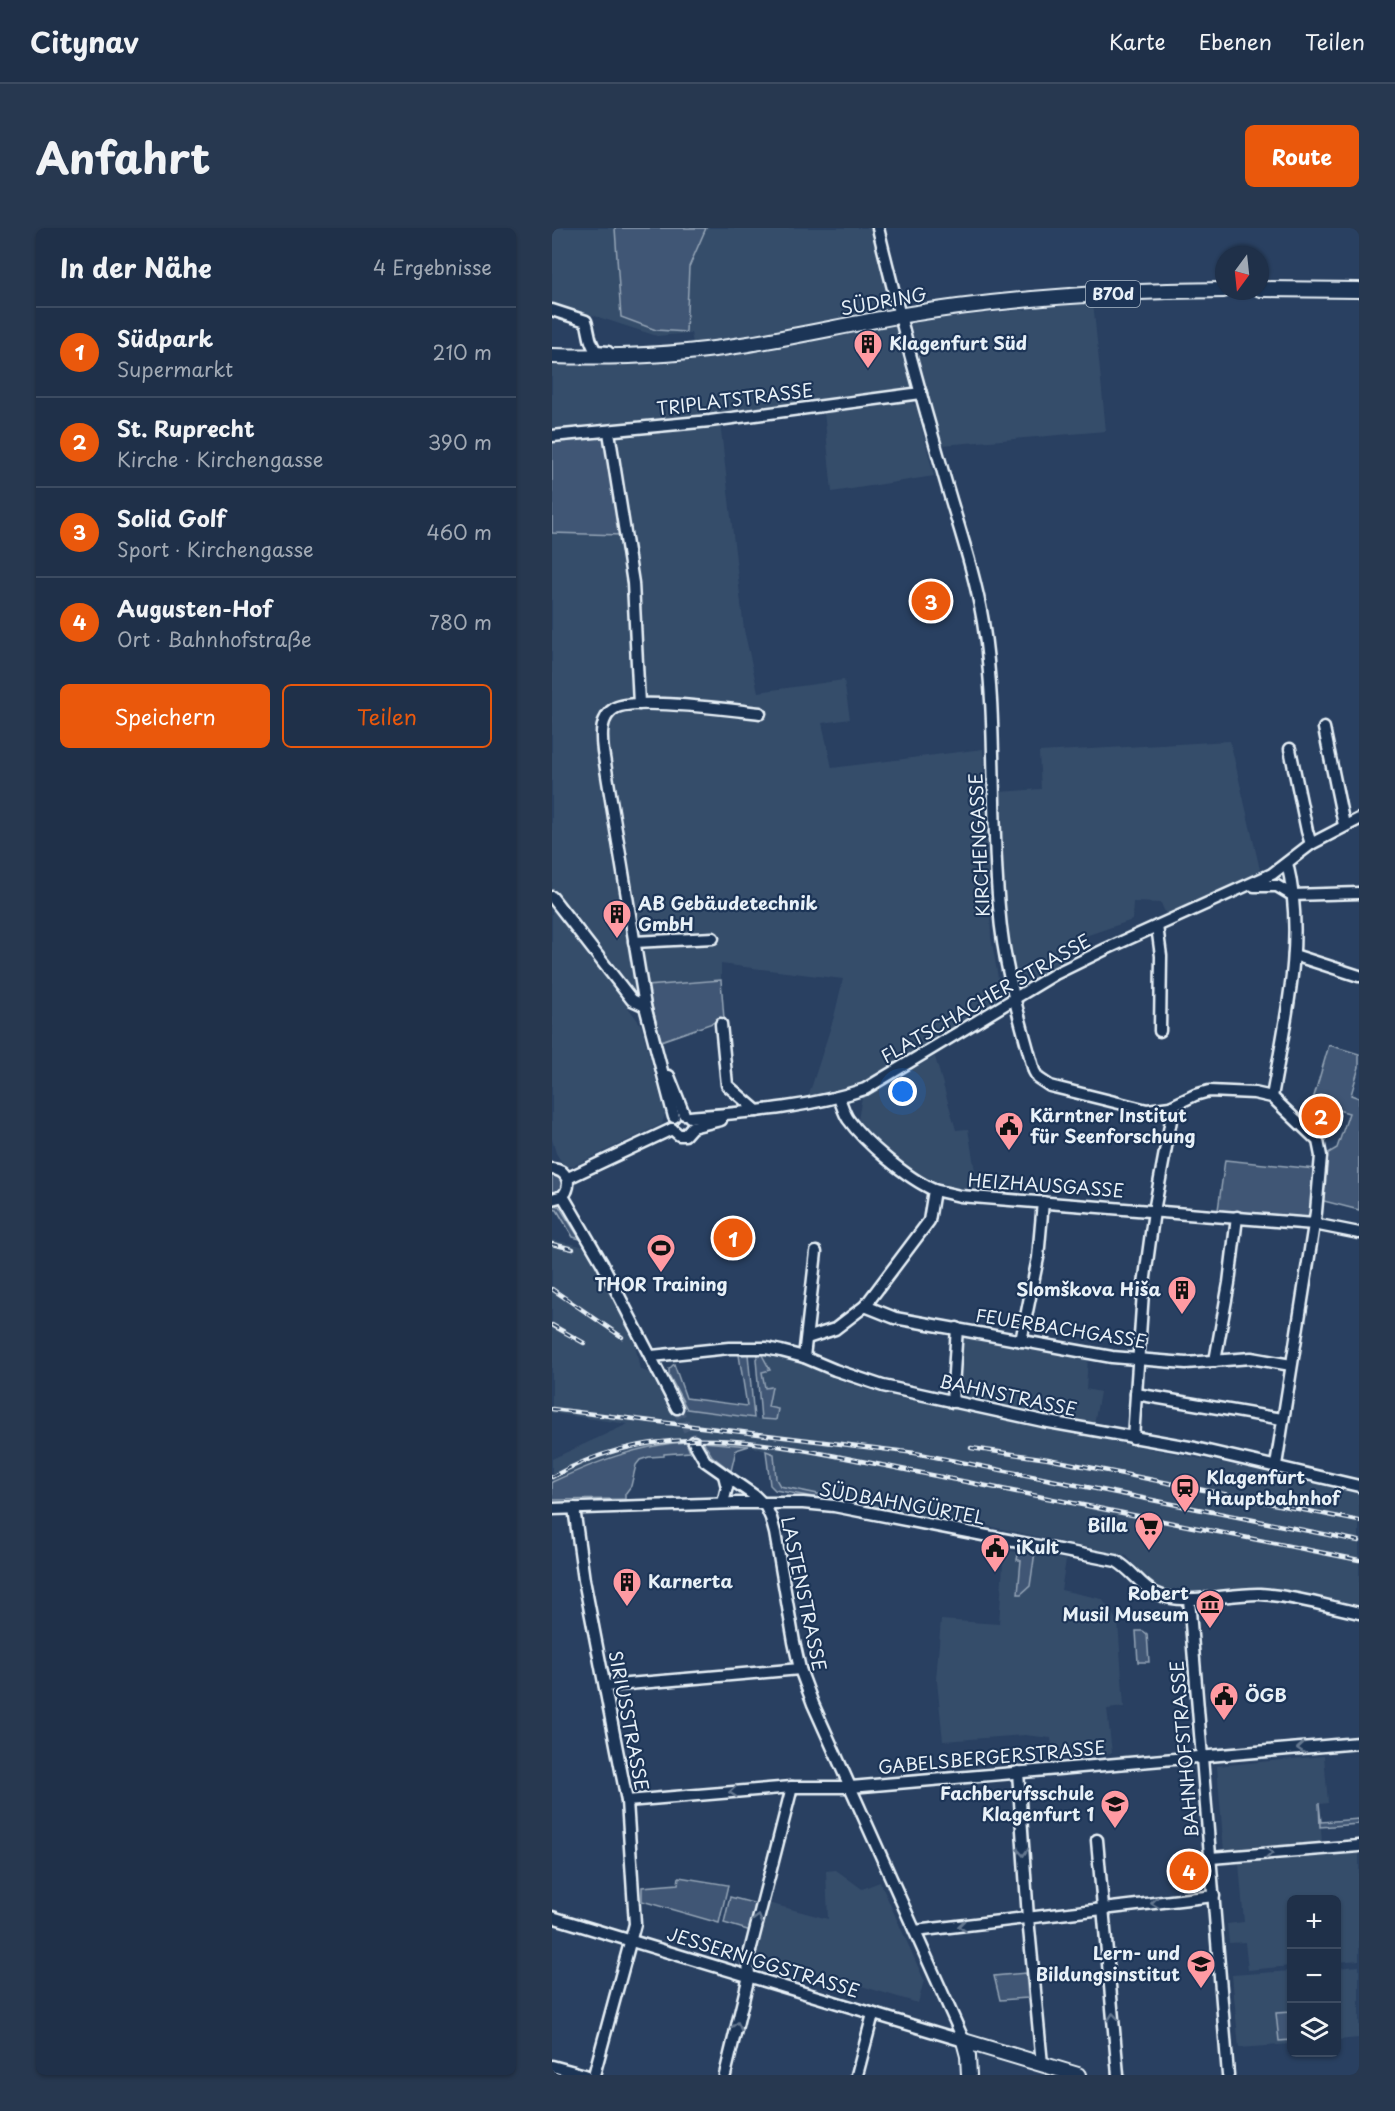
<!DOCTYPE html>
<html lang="de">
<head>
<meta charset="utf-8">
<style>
	body { margin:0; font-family:"Playpen Sans",sans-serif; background:#273850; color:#f1f3f6 }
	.controls { position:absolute; right:18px; bottom:18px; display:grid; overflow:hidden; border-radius:9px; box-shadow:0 2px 4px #0004 }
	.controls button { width:54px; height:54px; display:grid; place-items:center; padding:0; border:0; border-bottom:2px solid #3c4b61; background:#1f3049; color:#f1f3f6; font:30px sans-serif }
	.compass { position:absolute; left:663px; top:18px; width:54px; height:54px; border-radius:50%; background:#1f3049; box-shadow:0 2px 4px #0004; rotate:195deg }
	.you { position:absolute; left:351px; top:864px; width:21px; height:21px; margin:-15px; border:4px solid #fff; border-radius:50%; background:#1a73e8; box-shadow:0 0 0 9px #1a73e833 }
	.badge { display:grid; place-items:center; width:39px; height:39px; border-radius:50%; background:#ea580c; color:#fff; font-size:20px; font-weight:700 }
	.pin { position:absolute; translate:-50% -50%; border:3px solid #fff; box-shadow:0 2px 6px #0006 }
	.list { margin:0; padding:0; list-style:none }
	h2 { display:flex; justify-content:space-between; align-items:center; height:78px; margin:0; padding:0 24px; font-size:26px }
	h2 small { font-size:20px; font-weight:400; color:#a1a9b4 }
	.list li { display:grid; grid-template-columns:39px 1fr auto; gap:18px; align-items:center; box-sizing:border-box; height:90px; padding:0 24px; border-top:2px solid #3c4b61 }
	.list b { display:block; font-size:22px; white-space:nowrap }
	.list p { margin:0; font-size:20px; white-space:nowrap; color:#a1a9b4 }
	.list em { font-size:20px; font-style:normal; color:#a1a9b4 }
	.actions { display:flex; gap:12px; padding:18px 24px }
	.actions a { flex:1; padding:14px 0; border:2px solid #ea580c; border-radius:9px; text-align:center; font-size:21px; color:#ea580c }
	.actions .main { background:#ea580c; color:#fff }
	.icon { flex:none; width:33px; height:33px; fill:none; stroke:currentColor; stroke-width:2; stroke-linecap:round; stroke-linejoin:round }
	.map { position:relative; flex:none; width:807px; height:1847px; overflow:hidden; border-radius:9px }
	header { display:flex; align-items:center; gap:36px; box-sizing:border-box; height:84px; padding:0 30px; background:#1f3049; border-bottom:2px solid #3c4b61 }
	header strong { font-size:28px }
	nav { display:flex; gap:33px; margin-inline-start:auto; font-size:21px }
	.intro { display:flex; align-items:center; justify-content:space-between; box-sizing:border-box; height:144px; padding:0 36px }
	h1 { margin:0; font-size:42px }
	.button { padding:15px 27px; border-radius:9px; background:#ea580c; color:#fff; font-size:21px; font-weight:700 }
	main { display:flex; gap:36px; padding:0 36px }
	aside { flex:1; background:#1f3049; border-radius:9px; box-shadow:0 2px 4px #0004 }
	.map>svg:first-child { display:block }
	.built { fill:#364d6b }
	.green { fill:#415774; stroke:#94a4b6; stroke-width:1.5 }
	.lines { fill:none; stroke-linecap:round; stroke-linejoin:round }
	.minor-tunnel { stroke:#465b78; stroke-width:10; stroke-dasharray:10 5; stroke-linecap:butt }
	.minor-casing { stroke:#e8f1f8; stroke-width:15 }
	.major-casing { stroke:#e8f1f8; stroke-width:18 }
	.minor { stroke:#1d3557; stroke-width:10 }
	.major { stroke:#1d3557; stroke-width:14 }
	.rail-casing { stroke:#e8f1f8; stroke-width:4.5 }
	.rail { stroke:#1d3557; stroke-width:2; stroke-dasharray:7; stroke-linecap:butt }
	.oneway { stroke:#64778f }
	.labels { text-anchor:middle; stroke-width:4.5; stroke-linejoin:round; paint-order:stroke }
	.shield { fill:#1d3557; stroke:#abb9c8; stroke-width:1.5 }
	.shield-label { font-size:16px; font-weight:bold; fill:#e8f1f8 }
	.street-label { font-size:18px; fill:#e8f1f8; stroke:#1d3557 }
	.poi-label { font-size:18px; font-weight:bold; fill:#e8f1f8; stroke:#1d3557; text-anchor:start }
</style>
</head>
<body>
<header>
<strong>Citynav</strong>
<nav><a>Karte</a><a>Ebenen</a><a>Teilen</a></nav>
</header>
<div class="intro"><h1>Anfahrt</h1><a class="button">Route</a></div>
<main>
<aside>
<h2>In der Nähe<small>4 Ergebnisse</small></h2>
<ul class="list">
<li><span class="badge">1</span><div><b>Südpark</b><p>Supermarkt</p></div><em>210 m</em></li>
<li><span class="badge">2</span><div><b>St. Ruprecht</b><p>Kirche · Kirchengasse</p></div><em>390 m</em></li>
<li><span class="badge">3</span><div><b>Solid Golf</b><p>Sport · Kirchengasse</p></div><em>460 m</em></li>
<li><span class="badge">4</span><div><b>Augusten-Hof</b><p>Ort · Bahnhofstraße</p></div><em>780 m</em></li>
</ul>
<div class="actions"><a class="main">Speichern</a><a>Teilen</a></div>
</aside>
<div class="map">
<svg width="807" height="1847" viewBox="0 0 807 1847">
	<rect width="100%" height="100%" fill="#294061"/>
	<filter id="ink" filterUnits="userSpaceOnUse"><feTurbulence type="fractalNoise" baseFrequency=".0167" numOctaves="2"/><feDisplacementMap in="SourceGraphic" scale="12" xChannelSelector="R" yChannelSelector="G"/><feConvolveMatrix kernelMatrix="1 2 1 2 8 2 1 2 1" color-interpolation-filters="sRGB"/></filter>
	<g filter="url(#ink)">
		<!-- built -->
		<g class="built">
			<path d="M0 0H319L337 70V76L334 80 324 84 216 106 141 115 139 105 105 108 0 74Z"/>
			<path d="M541 74 554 203 390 217 358 94Z"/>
			<path d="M342 96 359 159 167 185 192 402 206 464 292 452 298 491 270 495 280 540 431 521 439 709 449 768 447 773 334 843 285 864 256 870 282 789 291 751 169 736V752L95 758 81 764 0 665V133L60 136 160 129Z"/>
			<path d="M357 171 364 178 382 248 280 264 272 183Z"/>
			<path d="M678 513 709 646 615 689 609 675 581 674 580 692 513 715 519 733 467 759 459 725 453 679 447 564 489 561 487 524Z"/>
			<path d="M0 677 89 797 113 886 110 896 21 938H12L4 925 0 911Z"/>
			<path d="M383 829 404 902 416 901 426 961 398 959 373 950 341 927 320 908 306 892 310 869Z"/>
			<path d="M0 1012 34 1019 82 1112 88 1141 99 1146 115 1178 221 1193 215 1179 219 1159 213 1160 210 1144 216 1143 210 1127 207 1125 226 1127 257 1135V1137L290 1153 320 1163 443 1190 807 1262V1379L719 1363 635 1369 606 1360 592 1350 575 1328 389 1288 372 1289 228 1258 224 1252 222 1226 197 1218 150 1214 94 1219 70 1225 0 1254V1231L76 1196 0 1185Z"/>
			<path d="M410 1104 536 1128 534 1161 548 1164 542 1196 406 1168Z"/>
			<path d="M452 1322 514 1332 509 1362 550 1371 566 1394 572 1479 555 1481 560 1525 501 1530 499 1510 473 1507 391 1513 385 1453 384 1452 389 1392 447 1396Z"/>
			<path d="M772 1528 776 1575 767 1576 770 1615 672 1623 665 1538Z"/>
			<path d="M807 1625V1732L785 1734 784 1672H740L739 1738 696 1742 693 1714 677 1715 675 1696 692 1694 687 1635Z"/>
			<path d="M284 1642 310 1661 328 1654 372 1752 366 1775 203 1726 216 1675 276 1691 274 1643Z"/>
			<path d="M807 1738V1810L785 1812 784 1740Z"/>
			<path d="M739 1743V1816L687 1820 680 1747Z"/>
		</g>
		<!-- green -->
		<g class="green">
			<path d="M63 0H154L137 39 134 104 104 102 69 89Z"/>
			<path d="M52 209 69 307 0 305V213Z"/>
			<path d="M169 752 172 791 109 813 95 758Z"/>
			<path d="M777 817 807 826V839L799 867 807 870V982L768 972 773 927 785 920 797 885 760 875Z"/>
			<path d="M673 932 763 941 758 988 755 990 666 982Z"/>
			<path d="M0 946 8 949 11 955 9 961 0 965Z"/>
			<path d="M0 977 7 978 28 1011 21 1009 5 982 0 981Z"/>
			<path d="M207 1125 210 1127 218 1142 210 1144 213 1160 220 1159 216 1179 226 1181 224 1192 209 1191 204 1131Z"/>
			<path d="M196 1126 202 1190 135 1181 117 1147V1141L122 1136 134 1170 195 1178 187 1127Z"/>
			<path d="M134 1214 138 1224 112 1226V1228L97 1229 88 1232 84 1237 79 1258 73 1266V1271L0 1272V1254C44 1234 86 1217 134 1214Z"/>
			<path d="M151 1214 197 1218 184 1222 179 1243 160 1228Z"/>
			<path d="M214 1223 222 1226 224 1251 228 1258 328 1279 354 1286 223 1262 218 1257Z"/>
			<path d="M467 1321 483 1324 478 1358 469 1366H466L469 1332H465Z"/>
			<path d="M584 1403H591L595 1406 597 1434H586Z"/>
			<path d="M767 1575 769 1594 807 1591V1596L768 1599Z"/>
			<path d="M127 1649 176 1657 167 1695 90 1673V1659L126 1656Z"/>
			<path d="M178 1669 205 1676 199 1703 172 1695Z"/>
			<path d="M474 1745 476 1770 448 1772 442 1748Z"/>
			<path d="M739 1784V1812L727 1813 724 1785Z"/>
		</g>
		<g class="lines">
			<!-- minor-tunnel -->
			<path class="minor-tunnel" d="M125 1180 142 1214"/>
			<!-- minor casing -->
			<g class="minor-casing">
				<g id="minor">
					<path d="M326 0C345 79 366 158 389 237 403 289 422 340 431 394 446 488 438 584 447 679 451 735 467 789 482 843L486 850 498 858 595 882 618 879 643 867 657 863 702 865 720 869 766 913 769 928 764 984 724 1237"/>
					<path d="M0 82 34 93C38 104 36 113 44 123L56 124"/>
					<path d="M57 204 81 355 87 476"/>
					<path d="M0 208 158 193 369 165"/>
					<path d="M772 500 792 597"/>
					<path d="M738 521 755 603 759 616"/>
					<path d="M702 658H725L740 667 807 665"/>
					<path d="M0 669 80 772 93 778"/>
					<path d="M605 698 609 728 608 803"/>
					<path d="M82 714 161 710"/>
					<path d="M742 727 807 748"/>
					<path d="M169 796 175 857 205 883"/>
					<path d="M117 848 132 886"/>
					<path d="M720 869C733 793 754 711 735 635"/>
					<path d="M287 870C290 877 292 885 296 891 313 915 355 950 382 962"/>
					<path d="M122 889 93 778 51 523C49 507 48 489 63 480 83 469 182 482 208 485"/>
					<path d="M138 889C197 884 256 880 313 861L503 746 554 721 720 646 759 616 807 591"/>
					<path d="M140 899 169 892"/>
					<path d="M120 901 127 907H133L140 899"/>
					<path d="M0 941C15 942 21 956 11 968L0 971"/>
					<path d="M16 950 120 901"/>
					<path d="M11 968 50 1035 125 1180"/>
					<path d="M313 1078 343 1090 560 1129 634 1135 699 1130 739 1137"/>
					<path d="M255 1110 283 1101 313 1078 377 993 382 962 408 968 762 996 807 1005"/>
					<path d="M469 1113 486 1030 491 974"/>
					<path d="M100 1128 177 1120H214L229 1123 252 1129 283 1142 331 1158 491 1193 643 1220 807 1258"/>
					<path d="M252 1129 264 1024"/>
					<path d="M663 1133 677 1055 685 989"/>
					<path d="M584 1166 730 1191"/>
					<path d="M400 1174 405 1100"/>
					<path d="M581 1210 591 1064 602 983 619 892 618 879"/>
					<path d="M142 1214 153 1233 203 1268 214 1279 219 1290 223 1305 242 1414 248 1441 261 1476 412 1813"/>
					<path d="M171 1275 175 1259 172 1247"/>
					<path d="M22 1280 32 1352 75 1573 83 1696 42 1847"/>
					<path d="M0 1281 184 1275H251L282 1278 564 1333C579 1341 588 1357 603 1365 632 1379 676 1365 708 1366 741 1368 775 1378 807 1385"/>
					<path d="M637 1371 676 1847"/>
					<path d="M53 1458 248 1441"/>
					<path d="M466 1544 476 1690 490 1836"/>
					<path d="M75 1573 240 1559H299L345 1555 807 1515"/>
					<path d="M545 1612 566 1847"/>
					<path d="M659 1630 807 1618"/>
					<path d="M0 1689 412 1813"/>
					<path d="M363 1703 662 1668"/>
					<path d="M0 1838 33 1847"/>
					<path d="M173 1847 197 1748 196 1731 240 1559"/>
					<path d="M305 1847 321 1786"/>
				</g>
			</g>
			<!-- major casing -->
			<g class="major-casing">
				<g id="major">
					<path d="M708 61 807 62"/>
					<path d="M0 128C63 130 128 127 190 117 242 109 294 97 346 88 453 70 564 63 672 62"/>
					<path d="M412 1813 526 1847"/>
					<path d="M412 1813 416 1828 417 1847"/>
				</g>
			</g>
			<!-- minor -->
			<use href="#minor" class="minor"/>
			<!-- major -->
			<use href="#major" class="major"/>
			<!-- rail casing -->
			<g class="rail-casing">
				<g id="rail">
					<path d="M0 1016 21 1021"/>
					<path d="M0 1061 70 1109"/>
					<path d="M0 1097 32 1115"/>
					<path d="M0 1181 363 1225 807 1313"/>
					<path d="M419 1220 496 1231 807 1293"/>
					<path d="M0 1249C91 1197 186 1209 284 1228L807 1332"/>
				</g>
			</g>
			<!-- rail -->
			<use href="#rail" class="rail"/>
		</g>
		<!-- one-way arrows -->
		<defs><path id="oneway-chevron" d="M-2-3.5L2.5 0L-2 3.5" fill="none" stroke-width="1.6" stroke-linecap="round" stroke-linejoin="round" transform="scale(1.5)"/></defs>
		<g class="oneway">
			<use href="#oneway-chevron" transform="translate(749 1520) rotate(175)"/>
			<use href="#oneway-chevron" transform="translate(181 1564) rotate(175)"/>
			<use href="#oneway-chevron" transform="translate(471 1624) rotate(86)"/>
			<use href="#oneway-chevron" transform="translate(717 1625) rotate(-5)"/>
			<use href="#oneway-chevron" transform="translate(603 1675) rotate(173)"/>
			<use href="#oneway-chevron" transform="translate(206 1691) rotate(-75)"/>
			<use href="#oneway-chevron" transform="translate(410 1698) rotate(174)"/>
			<use href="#oneway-chevron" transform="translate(561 1789) rotate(-95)"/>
			<use href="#oneway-chevron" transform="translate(185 1798) rotate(-76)"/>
		</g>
	</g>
	<!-- icons -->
	<defs>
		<g id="building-pin" transform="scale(1.5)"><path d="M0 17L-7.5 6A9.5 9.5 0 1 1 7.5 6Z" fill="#ff9aa2" stroke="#1d3557"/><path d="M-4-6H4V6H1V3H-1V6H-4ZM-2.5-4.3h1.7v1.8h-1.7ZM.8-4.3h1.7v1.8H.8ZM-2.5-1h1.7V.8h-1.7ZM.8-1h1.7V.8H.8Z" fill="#111"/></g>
		<g id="civic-pin" transform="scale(1.5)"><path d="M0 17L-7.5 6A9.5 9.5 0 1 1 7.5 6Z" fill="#ff9aa2" stroke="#1d3557"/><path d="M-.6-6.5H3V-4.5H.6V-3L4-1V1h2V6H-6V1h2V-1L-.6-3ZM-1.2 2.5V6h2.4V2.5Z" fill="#111"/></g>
		<g id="stadium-pin" transform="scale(1.5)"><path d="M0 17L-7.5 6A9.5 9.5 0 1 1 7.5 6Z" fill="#ff9aa2" stroke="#1d3557"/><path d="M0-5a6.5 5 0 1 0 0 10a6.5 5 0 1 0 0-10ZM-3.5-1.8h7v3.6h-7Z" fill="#111"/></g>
		<g id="station-pin" transform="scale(1.5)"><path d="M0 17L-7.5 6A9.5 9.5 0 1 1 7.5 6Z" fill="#ff9aa2" stroke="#1d3557"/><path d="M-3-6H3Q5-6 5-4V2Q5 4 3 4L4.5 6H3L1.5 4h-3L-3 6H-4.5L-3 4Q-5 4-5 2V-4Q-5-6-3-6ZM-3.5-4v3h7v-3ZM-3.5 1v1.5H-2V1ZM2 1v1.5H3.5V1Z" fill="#111"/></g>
		<g id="supermarket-pin" transform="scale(1.5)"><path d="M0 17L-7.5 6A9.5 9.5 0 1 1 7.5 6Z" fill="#ff9aa2" stroke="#1d3557"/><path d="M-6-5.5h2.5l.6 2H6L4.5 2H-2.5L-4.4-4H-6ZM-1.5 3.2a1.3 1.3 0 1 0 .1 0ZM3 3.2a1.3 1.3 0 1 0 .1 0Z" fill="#111"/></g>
		<g id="museum-pin" transform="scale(1.5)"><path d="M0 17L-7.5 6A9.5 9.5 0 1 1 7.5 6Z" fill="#ff9aa2" stroke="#1d3557"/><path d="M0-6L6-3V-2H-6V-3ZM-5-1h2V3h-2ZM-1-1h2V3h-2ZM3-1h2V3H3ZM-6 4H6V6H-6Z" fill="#111"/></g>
		<g id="school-pin" transform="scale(1.5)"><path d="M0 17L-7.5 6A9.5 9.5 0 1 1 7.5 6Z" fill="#ff9aa2" stroke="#1d3557"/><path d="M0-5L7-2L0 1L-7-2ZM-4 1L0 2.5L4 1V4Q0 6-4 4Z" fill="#111"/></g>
	</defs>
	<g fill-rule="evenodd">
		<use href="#building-pin" x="316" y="116"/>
		<use href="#building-pin" x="65" y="686"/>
		<use href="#civic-pin" x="457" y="898"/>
		<use href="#stadium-pin" x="109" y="1020"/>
		<use href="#building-pin" x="630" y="1062"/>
		<use href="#station-pin" x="633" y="1260"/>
		<use href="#supermarket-pin" x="597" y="1298"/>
		<use href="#civic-pin" x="443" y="1320"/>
		<use href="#building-pin" x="75" y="1354"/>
		<use href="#museum-pin" x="658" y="1376"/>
		<use href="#civic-pin" x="672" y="1468"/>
		<use href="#school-pin" x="563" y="1576"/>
		<use href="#school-pin" x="649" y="1736"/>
	</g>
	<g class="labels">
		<!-- shield labels -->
		<rect class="shield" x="534" y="53" width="54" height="26" rx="4.5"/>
		<g class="shield-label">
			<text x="561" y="72">B70d</text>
		</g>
		<!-- street labels -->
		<g class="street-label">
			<text transform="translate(332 74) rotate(-10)" y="6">SÜDRING</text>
			<text transform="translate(183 172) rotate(-7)" y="6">TRIPLATSTRASSE</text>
			<text transform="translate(428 617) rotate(-93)" y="6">KIRCHENGASSE</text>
			<text transform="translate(434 771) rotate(-30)" y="6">FLATSCHACHER STRASSE</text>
			<text transform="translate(494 958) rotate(4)" y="6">HEIZHAUSGASSE</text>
			<text transform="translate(509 1101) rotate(9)" y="6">FEUERBACHGASSE</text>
			<text transform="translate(456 1168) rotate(12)" y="6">BAHNSTRASSE</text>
			<text transform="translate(350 1276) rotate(10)" y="6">SÜDBAHNGÜRTEL</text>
			<text transform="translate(251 1366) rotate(78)" y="6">LASTENSTRASSE</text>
			<text transform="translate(76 1493) rotate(79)" y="6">SIRIUSSTRASSE</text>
			<text transform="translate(633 1521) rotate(-95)" y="6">BAHNHOFSTRASSE</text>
			<text transform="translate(440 1530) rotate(-5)" y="6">GABELSBERGERSTRASSE</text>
			<text transform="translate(211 1735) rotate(17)" y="6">JESSERNIGGSTRASSE</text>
		</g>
		<!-- poi labels -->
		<g class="poi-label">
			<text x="337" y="122">Klagenfurt Süd</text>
			<text x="86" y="682">AB Gebäudetechnik<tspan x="86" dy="21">GmbH</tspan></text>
			<text x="478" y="894">Kärntner Institut<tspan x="478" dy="21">für Seenforschung</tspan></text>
			<text x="109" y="1063" text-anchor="middle">THOR Training</text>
			<text x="609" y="1068" text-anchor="end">Slomškova Hiša</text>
			<text x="654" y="1256">Klagenfurt<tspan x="654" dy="21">Hauptbahnhof</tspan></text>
			<text x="576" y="1304" text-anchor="end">Billa</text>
			<text x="464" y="1326">iKult</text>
			<text x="96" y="1360">Karnerta</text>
			<text x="637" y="1372" text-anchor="end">Robert<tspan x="637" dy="21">Musil Museum</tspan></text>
			<text x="693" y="1474">ÖGB</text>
			<text x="542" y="1572" text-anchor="end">Fachberufsschule<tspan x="542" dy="21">Klagenfurt 1</tspan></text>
			<text x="628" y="1732" text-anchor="end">Lern- und<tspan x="628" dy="21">Bildungsinstitut</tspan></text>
		</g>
	</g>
</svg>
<div class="controls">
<button>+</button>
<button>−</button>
<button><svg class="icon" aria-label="layers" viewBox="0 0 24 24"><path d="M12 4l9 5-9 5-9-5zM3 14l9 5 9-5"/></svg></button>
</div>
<svg class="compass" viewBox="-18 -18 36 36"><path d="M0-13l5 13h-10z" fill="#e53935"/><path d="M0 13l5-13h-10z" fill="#a1a9b4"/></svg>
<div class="you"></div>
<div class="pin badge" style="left:181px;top:1010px">1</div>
<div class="pin badge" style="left:769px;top:888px">2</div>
<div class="pin badge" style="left:379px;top:373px">3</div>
<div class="pin badge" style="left:637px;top:1643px">4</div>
</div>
</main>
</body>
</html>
